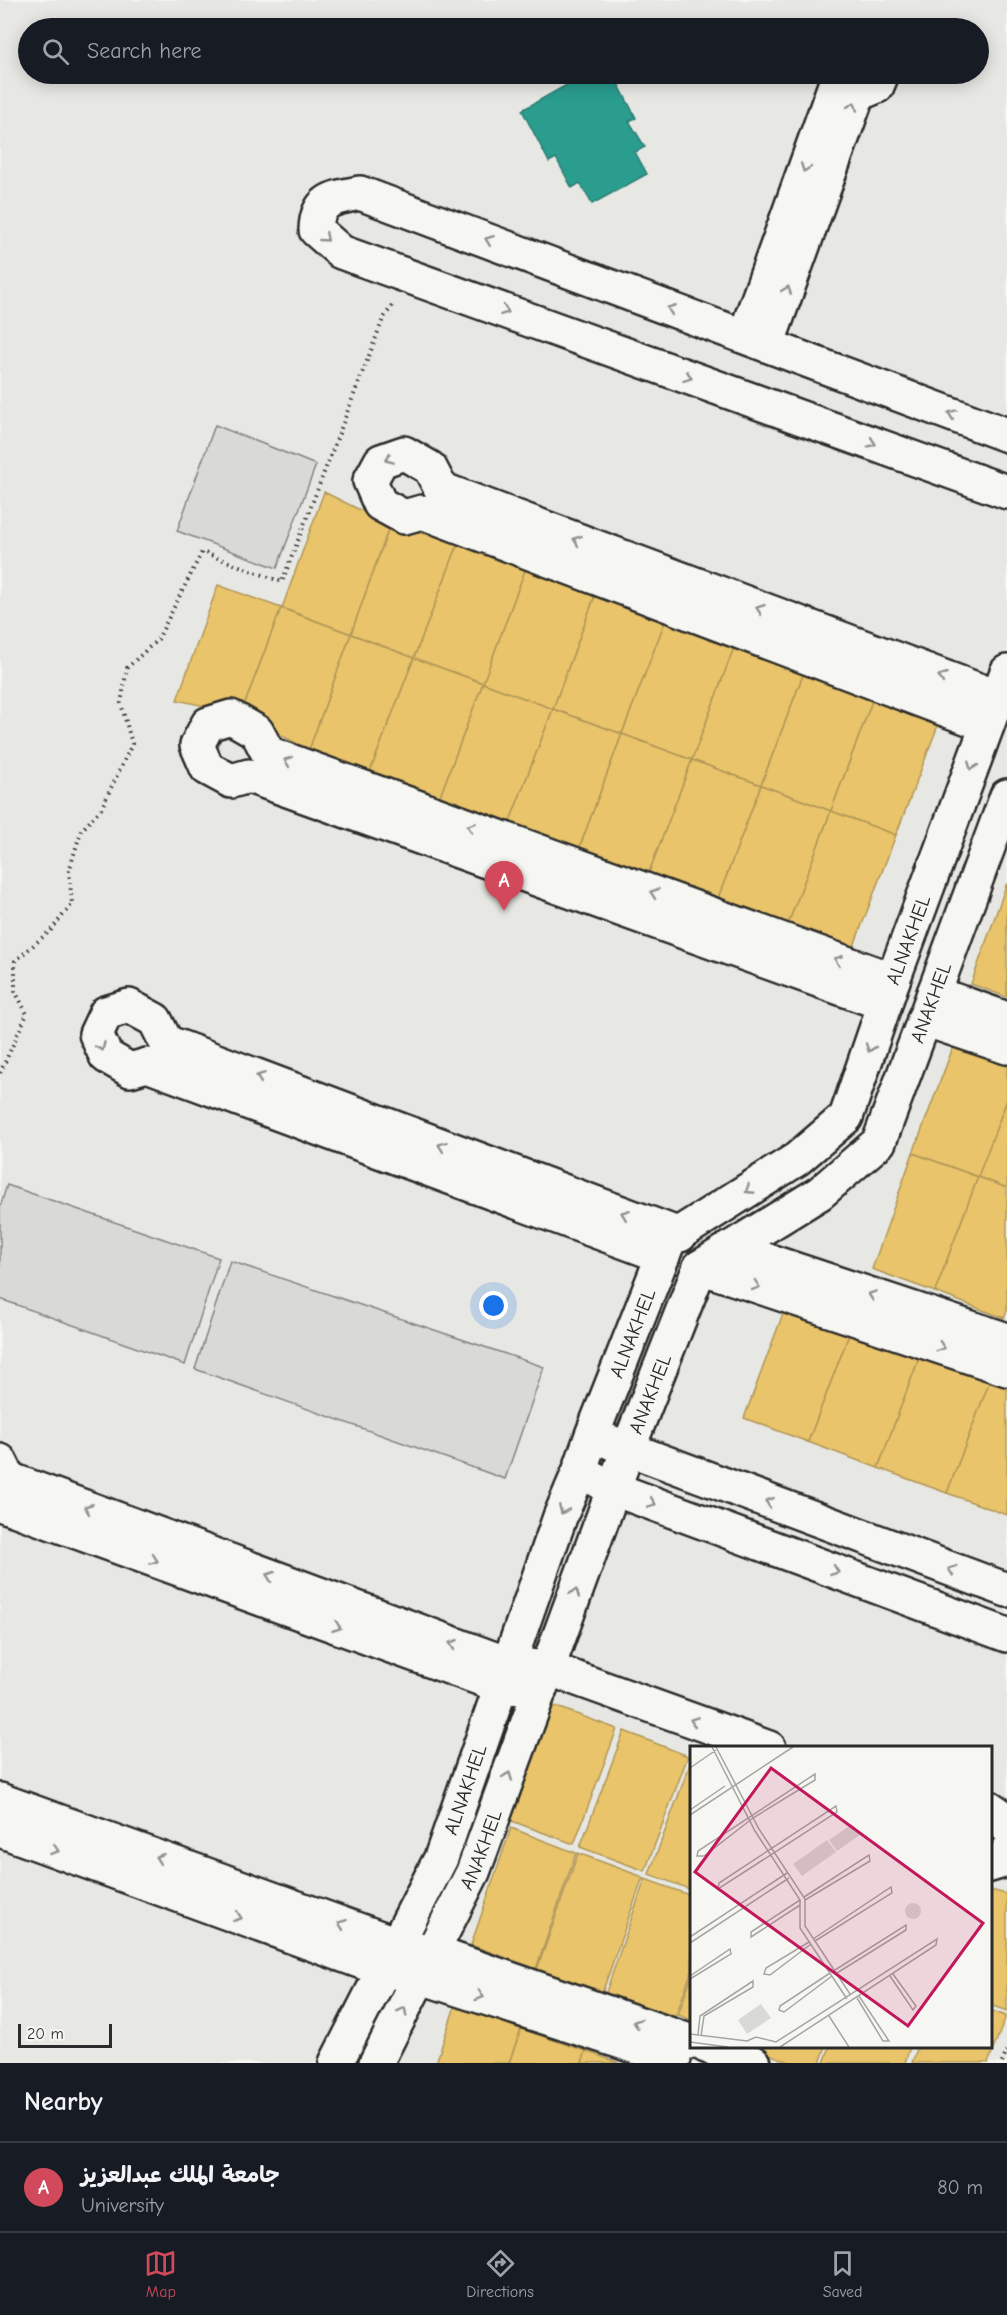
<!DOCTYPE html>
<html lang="en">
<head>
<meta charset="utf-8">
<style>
	body { margin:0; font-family:"Comic Neue","Playpen Sans Arabic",sans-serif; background:#20242c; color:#f1f3f6 }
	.scale { position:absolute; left:18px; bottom:15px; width:94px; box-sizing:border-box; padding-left:6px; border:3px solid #2b2b2b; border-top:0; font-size:16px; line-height:21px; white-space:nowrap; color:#2b2b2b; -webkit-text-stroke:4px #f6f6f2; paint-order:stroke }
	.you { position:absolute; left:494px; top:1306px; width:21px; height:21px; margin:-15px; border:4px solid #fff; border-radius:50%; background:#1a73e8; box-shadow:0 0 0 9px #1a73e833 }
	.badge { display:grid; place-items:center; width:39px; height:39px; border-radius:50%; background:#d1495b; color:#fff; font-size:20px; font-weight:700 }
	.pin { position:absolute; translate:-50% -50px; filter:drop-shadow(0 2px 3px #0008) }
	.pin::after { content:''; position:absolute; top:32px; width:21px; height:18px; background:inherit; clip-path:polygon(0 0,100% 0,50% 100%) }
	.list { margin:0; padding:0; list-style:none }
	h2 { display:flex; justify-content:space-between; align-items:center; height:78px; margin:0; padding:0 24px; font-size:26px }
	h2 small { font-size:20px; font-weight:400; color:#9ea1a6 }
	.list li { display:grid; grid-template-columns:39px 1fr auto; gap:18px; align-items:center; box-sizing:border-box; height:90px; padding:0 24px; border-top:2px solid #363941 }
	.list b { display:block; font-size:22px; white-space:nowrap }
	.list p { margin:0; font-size:20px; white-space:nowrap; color:#9ea1a6 }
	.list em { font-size:20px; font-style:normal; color:#9ea1a6 }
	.icon { flex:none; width:33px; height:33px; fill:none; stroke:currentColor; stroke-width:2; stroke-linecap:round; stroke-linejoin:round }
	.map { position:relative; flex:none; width:1007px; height:2063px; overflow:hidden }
	.search { position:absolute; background:#171b24; box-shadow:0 3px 15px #0003; left:18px; right:18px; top:18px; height:66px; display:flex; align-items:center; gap:15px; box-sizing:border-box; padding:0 21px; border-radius:33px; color:#9ea1a6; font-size:22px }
	.sheet { height:168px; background:#171b24 }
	nav { display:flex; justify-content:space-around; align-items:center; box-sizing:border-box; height:84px; border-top:2px solid #363941; background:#171b24; font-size:16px; color:#9ea1a6 }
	nav a { display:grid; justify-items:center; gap:3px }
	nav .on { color:#d1495b }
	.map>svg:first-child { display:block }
	.built { fill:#e7e7e3; fill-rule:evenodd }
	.green { fill:#d9d9d5; stroke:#828280; stroke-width:1.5 }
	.homes { fill:#e9c46a; stroke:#b09657; stroke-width:1.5 }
	.schools { fill:#2a9d8f; stroke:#2a7b71; stroke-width:1.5 }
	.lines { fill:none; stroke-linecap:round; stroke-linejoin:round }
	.minor-casing { stroke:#2b2b2b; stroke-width:38 }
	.path { stroke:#2b2b2b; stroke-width:4; stroke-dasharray:1.5 4.5; stroke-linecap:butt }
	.minor { stroke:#f6f6f2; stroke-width:33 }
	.oneway { stroke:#90908e }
	.labels { text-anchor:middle; stroke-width:6; stroke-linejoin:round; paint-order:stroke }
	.street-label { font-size:20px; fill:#2b2b2b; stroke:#f6f6f2 }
	.inset-road { fill:none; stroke:#a5a5a2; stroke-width:1.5 }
	.view { fill:#c2185b; fill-opacity:0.15; stroke:#c2185b; stroke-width:3 }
	.inset-edge { fill:none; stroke:#2b2b2b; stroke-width:3 }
</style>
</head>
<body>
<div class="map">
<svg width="1007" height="2063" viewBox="0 0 1007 2063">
	<rect width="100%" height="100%" fill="#f6f6f2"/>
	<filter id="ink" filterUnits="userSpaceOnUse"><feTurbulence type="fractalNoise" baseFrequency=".0167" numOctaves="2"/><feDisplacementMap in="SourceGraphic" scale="12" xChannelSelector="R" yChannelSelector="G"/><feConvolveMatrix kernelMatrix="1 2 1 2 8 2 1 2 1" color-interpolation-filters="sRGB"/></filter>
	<g filter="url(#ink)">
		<!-- built -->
		<path class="built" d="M0 0H1007V2063H0ZM28 28H978V74H28ZM692 1748H990V2046H692Z"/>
		<!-- green -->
		<g class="green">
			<path d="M215 425 316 465 277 568 177 531Z"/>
			<path d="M7 1185 219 1258 185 1365 0 1299V1207Z"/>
			<path d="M230 1261 544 1367 505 1479 195 1369Z"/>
		</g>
		<!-- homes -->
		<g class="homes">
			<path d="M324 492 390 525 351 634 282 608Z"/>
			<path d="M390 525 459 542 414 658 351 634Z"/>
			<path d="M459 542 526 568 483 683 414 658Z"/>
			<path d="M526 568 596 593 553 709 483 683Z"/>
			<path d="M218 585 281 608 241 714 177 700Z"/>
			<path d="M596 593 666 619 622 734 553 709Z"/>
			<path d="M281 608 351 634 309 750 241 714Z"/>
			<path d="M666 619 735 645 692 760 622 734Z"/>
			<path d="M351 634 414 658 370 772 309 750Z"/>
			<path d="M735 645 805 670 761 785 692 760Z"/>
			<path d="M414 658 483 683 439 799 370 772Z"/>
			<path d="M805 670 874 696 831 811 761 785Z"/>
			<path d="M483 683 553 709 509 824 439 799Z"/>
			<path d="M874 696 940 720 896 835 831 811Z"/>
			<path d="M553 709 622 734 579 849 509 824Z"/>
			<path d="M622 734 692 760 648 875 579 849Z"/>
			<path d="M692 760 761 785 717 901 648 875Z"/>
			<path d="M761 785 831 811 787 927 717 901Z"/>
			<path d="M831 811 896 835 852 951 787 927Z"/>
			<path d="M1007 883V997L971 984Z"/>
			<path d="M957 1037 1007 1056V1100L978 1177 913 1153Z"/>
			<path d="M1007 1100V1188L978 1177Z"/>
			<path d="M913 1153 978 1177 935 1292 872 1269Z"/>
			<path d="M978 1177 1007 1188V1311L1004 1318 935 1292Z"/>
			<path d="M787 1303 852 1327 808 1442 744 1418Z"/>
			<path d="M852 1327 921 1353 878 1468 808 1442Z"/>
			<path d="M921 1353 991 1378 947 1493 878 1468Z"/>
			<path d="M991 1378 1007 1384V1515L947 1493Z"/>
			<path d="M552 1705 617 1729 574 1844 509 1820Z"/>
			<path d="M624 1731 688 1756 645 1871 580 1847Z"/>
			<path d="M692 1759V1890L649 1874Z"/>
			<path d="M511 1828 576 1853 536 1969 471 1945Z"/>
			<path d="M578 1853 643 1877 602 1993 537 1970Z"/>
			<path d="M645 1879 692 1896V1970L674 2021 605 1995Z"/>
			<path d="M990 1890 1007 1894V2011L990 2005Z"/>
			<path d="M692 1975V2020L678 2015Z"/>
			<path d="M455 2006 521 2029 509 2063H436Z"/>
			<path d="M990 2010 1006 2016 988 2063H912L918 2046H990Z"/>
			<path d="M521 2029 586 2051 582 2063H509Z"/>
			<path d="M748 2046H826L820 2063H792Z"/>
			<path d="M830 2046H910L905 2063H824Z"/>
			<path d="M586 2051 619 2063H582Z"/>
		</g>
		<!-- schools -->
		<path class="schools" d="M586 74H613L636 118 629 121 645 147 635 152 647 174 592 204 580 183 572 188 556 158 549 162 522 110Z"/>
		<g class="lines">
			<!-- minor casing -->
			<g class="minor-casing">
				<g id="minor">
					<path d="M745 336 836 82 834 74"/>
					<path d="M767 345 858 94 877 86 882 74"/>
					<path d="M1007 435 360 193C334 198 317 198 316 230L341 252 1007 492"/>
					<path d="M987 725 422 512 404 517 380 504 370 481 381 461 404 453 430 468 441 489 997 697"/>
					<path d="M934 993 1007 1019"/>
					<path d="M885 1004 249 776 231 781 207 768 197 745 208 724 231 717 257 732 268 753 893 980"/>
					<path d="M924 1019 1007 1047"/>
					<path d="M730 1248 1007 1340"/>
					<path d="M663 1256 147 1065 130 1070 106 1056 96 1034 106 1013 129 1006 155 1020 166 1042 680 1235"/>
					<path d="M700 1267 1007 1369"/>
					<path d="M610 1442 1007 1590"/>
					<path d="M0 1461 9 1479 508 1664 547 1668 769 1748"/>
					<path d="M595 1479 614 1489 1007 1635"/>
					<path d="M0 1504 501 1686 521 1688"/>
					<path d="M0 1800 397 1944 432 1952 692 2042"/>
					<path d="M990 1808 1003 1817 1007 1827"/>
					<path d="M0 1830 384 1970 421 1977 674 2059"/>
					<path d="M990 1865 1003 1861 1007 1852"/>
					<path d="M706 2046 754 2063"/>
					<path id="s1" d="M336 2063 441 1858 560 1517 579 1472 592 1435 669 1240 797 1159 846 1117 893 980 1007 672"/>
					<path id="s2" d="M376 2063 473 1872 628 1449 700 1267 820 1193 879 1142 1007 796"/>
				</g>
			</g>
			<!-- path -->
			<g class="path">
				<path d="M0 1073 27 1014 15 991V961L51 930 72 904 69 871 81 831 101 809 132 744 121 703 127 668 158 639 202 552 282 582 383 319 392 306"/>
				<path d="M1002 2063 1007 2051"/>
			</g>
			<!-- minor -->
			<use href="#minor" class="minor"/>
		</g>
		<!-- one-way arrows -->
		<defs><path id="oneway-chevron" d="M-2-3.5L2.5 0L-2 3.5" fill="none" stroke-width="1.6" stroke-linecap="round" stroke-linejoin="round" transform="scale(1.5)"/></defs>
		<g class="oneway">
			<use href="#oneway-chevron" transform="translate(853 106) rotate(-70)"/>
			<use href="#oneway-chevron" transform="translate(805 168) rotate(110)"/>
			<use href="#oneway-chevron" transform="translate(325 238) rotate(41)"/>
			<use href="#oneway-chevron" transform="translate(489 240) rotate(-159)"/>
			<use href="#oneway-chevron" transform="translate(787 290) rotate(-70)"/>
			<use href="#oneway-chevron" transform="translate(671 309) rotate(-159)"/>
			<use href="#oneway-chevron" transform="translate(505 311) rotate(20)"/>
			<use href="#oneway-chevron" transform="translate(688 377) rotate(20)"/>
			<use href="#oneway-chevron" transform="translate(952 414) rotate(-159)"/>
			<use href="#oneway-chevron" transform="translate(872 443) rotate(20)"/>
			<use href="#oneway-chevron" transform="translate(389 459) rotate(157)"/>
			<use href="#oneway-chevron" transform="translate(577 540) rotate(-160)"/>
			<use href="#oneway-chevron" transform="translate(760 609) rotate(-160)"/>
			<use href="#oneway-chevron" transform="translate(942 677) rotate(-160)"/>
			<use href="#oneway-chevron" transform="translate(288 761) rotate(-160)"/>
			<use href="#oneway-chevron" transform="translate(972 766) rotate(110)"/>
			<use href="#oneway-chevron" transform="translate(471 827) rotate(-160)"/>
			<use href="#oneway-chevron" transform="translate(654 893) rotate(-160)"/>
			<use href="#oneway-chevron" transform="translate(838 960) rotate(-160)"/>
			<use href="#oneway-chevron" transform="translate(101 1047) rotate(66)"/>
			<use href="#oneway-chevron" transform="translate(870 1048) rotate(109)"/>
			<use href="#oneway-chevron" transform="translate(260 1077) rotate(-159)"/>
			<use href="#oneway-chevron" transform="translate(442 1146) rotate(-159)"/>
			<use href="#oneway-chevron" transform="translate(749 1190) rotate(147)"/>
			<use href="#oneway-chevron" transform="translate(625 1214) rotate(-159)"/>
			<use href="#oneway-chevron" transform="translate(756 1286) rotate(18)"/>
			<use href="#oneway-chevron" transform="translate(872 1295) rotate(-161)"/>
			<use href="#oneway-chevron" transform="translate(941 1347) rotate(18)"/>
			<use href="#oneway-chevron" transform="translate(769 1502) rotate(-160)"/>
			<use href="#oneway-chevron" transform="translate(652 1503) rotate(20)"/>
			<use href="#oneway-chevron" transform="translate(88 1508) rotate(-160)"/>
			<use href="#oneway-chevron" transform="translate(563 1510) rotate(113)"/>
			<use href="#oneway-chevron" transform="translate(154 1560) rotate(20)"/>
			<use href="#oneway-chevron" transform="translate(952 1570) rotate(-160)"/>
			<use href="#oneway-chevron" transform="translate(835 1571) rotate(20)"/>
			<use href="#oneway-chevron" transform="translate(270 1576) rotate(-160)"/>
			<use href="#oneway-chevron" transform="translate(575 1593) rotate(-70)"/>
			<use href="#oneway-chevron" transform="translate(337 1627) rotate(20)"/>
			<use href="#oneway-chevron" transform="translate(453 1644) rotate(-160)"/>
			<use href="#oneway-chevron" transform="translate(694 1721) rotate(-160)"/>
			<use href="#oneway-chevron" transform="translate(508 1776) rotate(-70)"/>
			<use href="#oneway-chevron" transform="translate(55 1850) rotate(20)"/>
			<use href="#oneway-chevron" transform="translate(159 1858) rotate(-160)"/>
			<use href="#oneway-chevron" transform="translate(238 1917) rotate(20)"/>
			<use href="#oneway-chevron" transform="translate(342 1924) rotate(-160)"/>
			<use href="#oneway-chevron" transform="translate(480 1996) rotate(18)"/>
			<use href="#oneway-chevron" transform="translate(403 2011) rotate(-63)"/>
			<use href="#oneway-chevron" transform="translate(637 2023) rotate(-161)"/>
		</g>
	</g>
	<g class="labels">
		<!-- street labels -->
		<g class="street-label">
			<text dy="7" stroke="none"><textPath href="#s1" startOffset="1293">ALNAKHEL</textPath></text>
			<text dy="7" stroke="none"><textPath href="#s2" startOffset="1228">ANAKHEL</textPath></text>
			<text dy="7" stroke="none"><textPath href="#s1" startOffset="789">ALNAKHEL</textPath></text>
			<text dy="7" stroke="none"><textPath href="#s2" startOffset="724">ANAKHEL</textPath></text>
			<text dy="7" stroke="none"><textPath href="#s1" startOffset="303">ALNAKHEL</textPath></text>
			<text dy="7" stroke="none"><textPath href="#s2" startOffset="238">ANAKHEL</textPath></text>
		</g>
	</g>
	<!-- overview -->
	<g transform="translate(690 1746)">
		<rect width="302" height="302" fill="#f6f6f2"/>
		<path d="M162 78 170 89 147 105 139 94ZM137 94 146 106 112 130 103 118ZM215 165a8 8 0 1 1 16 0a8 8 0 1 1-16 0ZM71 258 81 272 57 288 48 274Z" fill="#d9d9d5"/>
		<path class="inset-road" d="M22 1 65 85 110 154V182L157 253M26 1 69 83 115 153V180L160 248M0 22 26 4M125 28V34L63 72 14 110H7L8 105ZM146 60 147 66 28 143 29 137ZM0 64 35 40M0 69 103 1M114 151 179 109 180 115 115 154M110 159 61 191V186L110 154M0 191 97 127M123 193 201 141 202 147 125 195M119 196 76 222 74 228 80 229 121 198M0 197 99 132M145 224 216 179V184L147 227M140 227 90 260 89 264 94 266 142 230M0 230 40 203 41 208 0 233M200 230 223 264 226 260 203 228M167 252 193 295H199L169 250M139 270 159 301M0 288 57 295 66 291 86 296 247 193 246 199 90 301M8 289 10 270 63 235V241L14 270 11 290M0 296 38 301"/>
		<path class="view" d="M81 22 293 177 218 280 5 126Z"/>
		<rect width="302" height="302" class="inset-edge"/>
	</g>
</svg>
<div class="scale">20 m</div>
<div class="you"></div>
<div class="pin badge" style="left:504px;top:911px">A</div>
<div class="search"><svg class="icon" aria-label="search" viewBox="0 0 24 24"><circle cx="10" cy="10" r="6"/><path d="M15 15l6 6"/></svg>Search here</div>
</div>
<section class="sheet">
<h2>Nearby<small></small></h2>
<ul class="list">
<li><span class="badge">A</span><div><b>جامعة الملك عبدالعزيز</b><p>University</p></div><em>80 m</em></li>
</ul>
</section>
<nav>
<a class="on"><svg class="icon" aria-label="map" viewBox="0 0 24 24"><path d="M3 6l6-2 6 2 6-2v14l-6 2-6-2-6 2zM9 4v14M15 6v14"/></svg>Map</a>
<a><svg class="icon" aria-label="directions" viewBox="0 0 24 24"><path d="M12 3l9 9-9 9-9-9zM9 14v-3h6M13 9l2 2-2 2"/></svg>Directions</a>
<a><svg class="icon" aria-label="saved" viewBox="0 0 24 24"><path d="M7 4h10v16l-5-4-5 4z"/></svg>Saved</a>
</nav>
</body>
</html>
